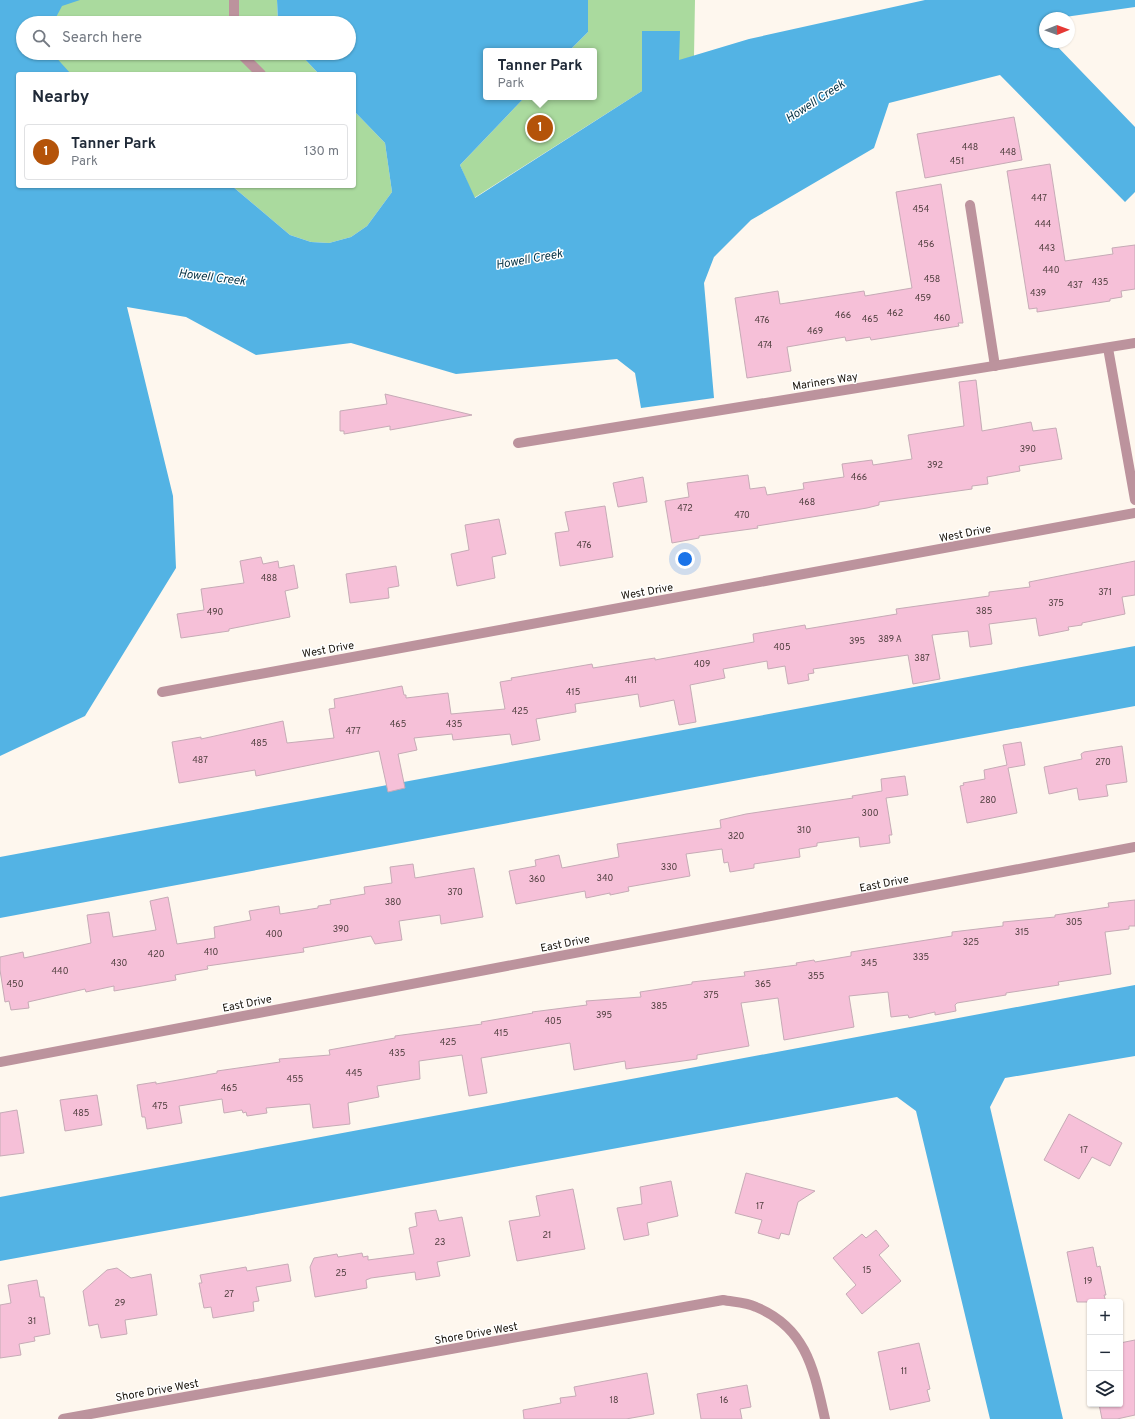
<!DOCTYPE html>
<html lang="en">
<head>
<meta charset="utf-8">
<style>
	body { margin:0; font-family:Overpass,sans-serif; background:#f2f2f3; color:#1f2937 }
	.controls { position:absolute; right:12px; bottom:12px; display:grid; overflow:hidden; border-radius:4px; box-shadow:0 1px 3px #0004 }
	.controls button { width:36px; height:36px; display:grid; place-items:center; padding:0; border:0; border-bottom:1px solid #e0e1e3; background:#fff; color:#1f2937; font:20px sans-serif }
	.compass { position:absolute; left:1039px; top:12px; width:36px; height:36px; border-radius:50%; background:#fff; box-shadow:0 1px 3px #0004; rotate:89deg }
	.you { position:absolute; left:685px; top:559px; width:14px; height:14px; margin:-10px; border:3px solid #fff; border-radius:50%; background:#1a73e8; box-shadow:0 0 0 6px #1a73e833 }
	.badge { display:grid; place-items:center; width:26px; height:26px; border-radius:50%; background:#b45309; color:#fff; font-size:13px; font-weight:700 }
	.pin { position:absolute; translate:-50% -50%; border:2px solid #fff; box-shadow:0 1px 4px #0006 }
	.popup { position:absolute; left:483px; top:48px; width:114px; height:52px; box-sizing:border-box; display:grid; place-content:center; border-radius:4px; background:#fff; filter:drop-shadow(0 1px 3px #0005); font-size:13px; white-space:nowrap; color:#747a83 }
	.popup b { font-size:15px; color:#1f2937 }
	.popup::after { content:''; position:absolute; left:50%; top:100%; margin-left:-8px; border:8px solid transparent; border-top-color:#fff }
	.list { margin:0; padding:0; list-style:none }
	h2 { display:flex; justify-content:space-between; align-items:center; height:52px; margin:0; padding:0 16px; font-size:17px }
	h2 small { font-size:13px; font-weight:400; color:#747a83 }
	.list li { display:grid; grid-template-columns:26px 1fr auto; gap:12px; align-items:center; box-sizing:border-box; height:56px; margin:0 8px 8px; padding:0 8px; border:1px solid #e0e1e3; border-radius:4px }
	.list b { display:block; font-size:15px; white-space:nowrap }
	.list p { margin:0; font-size:13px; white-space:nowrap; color:#747a83 }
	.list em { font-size:13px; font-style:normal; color:#747a83 }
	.icon { flex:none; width:22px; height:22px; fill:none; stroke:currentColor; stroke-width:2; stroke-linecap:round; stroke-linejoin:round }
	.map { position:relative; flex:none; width:1135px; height:1419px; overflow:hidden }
	.search { position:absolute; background:#fff; box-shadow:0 1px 3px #0004; left:16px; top:16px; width:340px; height:44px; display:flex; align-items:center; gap:10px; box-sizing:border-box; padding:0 14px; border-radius:22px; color:#747a83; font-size:15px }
	.panel { position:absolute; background:#fff; box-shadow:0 1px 3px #0004; left:16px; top:72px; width:340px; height:116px; border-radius:4px }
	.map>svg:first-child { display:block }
	.green { fill:#aada9e }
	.water { fill:#53b3e4 }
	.building { fill:#f6c0d8; stroke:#c6abb6 }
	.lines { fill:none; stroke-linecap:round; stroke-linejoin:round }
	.lane { stroke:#bc939d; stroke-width:10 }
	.street { stroke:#bc939d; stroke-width:10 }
	.labels { text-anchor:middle; stroke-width:3; stroke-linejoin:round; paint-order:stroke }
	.number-label { font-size:9px; fill:#4f3e3e }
	.street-label { font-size:11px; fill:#17120a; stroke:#fff }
	.water-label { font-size:12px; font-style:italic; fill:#063346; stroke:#fff }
</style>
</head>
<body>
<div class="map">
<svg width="1135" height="1419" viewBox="0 0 1135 1419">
	<rect width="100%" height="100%" fill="#fef7ee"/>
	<!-- green -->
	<g class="green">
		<path d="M0 0H277L278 23H23V53H299L319 74H18Z"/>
		<path d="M588 0H695L694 56 679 61 642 91 474 198 460 165 525 97H594V51H569L588 32Z"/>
		<path d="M354 111 385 143 392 192 367 226 351 237 329 243 311 242 290 235 232 186H354Z"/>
	</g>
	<!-- water -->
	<g class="water">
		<path d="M0 0H80L62 6 53 23H23V53H52L71 74H18V186H232L290 235 311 242 329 243 351 237 367 226 392 192 385 143 354 111V74H319L299 53H349V23H278L277 0H588V32L569 51H486V97H525L460 165 475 198 642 91V31H680L679 60 749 39 925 0H1135V7L1058 18H1045V42H1053L1135 127V192L1125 202 1000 75 889 103 874 148 751 220 714 257 704 283 714 398 641 408 635 373 617 359 456 374 351 343 256 355 186 317 127 307 173 496 176 568 85 716 0 756Z"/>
		<path d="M1135 646V706L0 918V857Z"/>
		<path d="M1135 985V1056L1005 1078 990 1107 1063 1419H990L916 1111 897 1097 0 1261V1197Z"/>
	</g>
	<!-- building -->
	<g class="building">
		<path d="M1014 117 1022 160 925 178 917 134Z"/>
		<path d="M1050 164 1065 261 1113 254 1112 248 1135 245V289L1121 291 1122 297 1110 299V301L1037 312V308L1029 309 1007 171Z"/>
		<path d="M941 184 963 323H958L959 326 871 340 870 337 846 341 845 337 787 347 791 371 747 378 735 298 778 291 780 304 864 291 865 296 912 288 896 192Z"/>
		<path d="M976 380 982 431 1031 422 1033 431 1056 428 1062 459 1019 466 1020 471 987 477 988 484 972 486V489L879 502V505L867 508 757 526 758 528 699 536V538L672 543 665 501 689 497 687 483 748 475 750 489 765 487 767 495 804 489 803 483 844 477 842 464 872 460 873 465 912 459 908 435 964 426 959 382Z"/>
		<path d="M385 394 472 415 390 430V426L344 434V431H340V411L387 404Z"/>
		<path d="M643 477 647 502 618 507 613 483Z"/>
		<path d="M605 506 613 557 560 566 555 533 569 531 565 512Z"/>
		<path d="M499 519 506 554 492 557 495 578 457 586 451 554 469 550 465 525Z"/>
		<path d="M261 557 263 564 278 561 279 568 294 565 298 588 285 591 290 617 229 629V631L181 638 177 614 204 610 201 589 244 583 240 561Z"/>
		<path d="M1135 561V595L1122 597 1125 614 1082 623V625L1068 627 1069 630 1039 636 1036 618 989 624 992 644 970 647 968 631 932 635 940 679 913 684 908 655 813 669 814 673 808 674 809 680 788 684 785 666 768 669 767 661 723 669 725 678 690 685 696 722 679 725 674 700 640 707 638 694 575 704 576 712 536 719 540 740 512 745 510 734 453 740 452 734 414 738 417 750 398 754 405 788 388 792 379 751 256 776 255 770 179 783 172 742 201 737V739L283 721 287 743 334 738 329 709 335 708 334 699 402 686 404 695H406V698L448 693 451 714 505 709 500 682 512 680 511 678 592 664 593 668 642 660 655 658V660L754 642 753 634 805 625 806 629 897 614 896 609 989 596V592L1030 587 1029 582Z"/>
		<path d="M396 566 399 586 388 588 389 598 350 603 346 574Z"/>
		<path d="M1021 742 1025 765 1008 768 1017 813 967 823 960 786 964 785 963 783 985 779 984 770 1007 765 1003 745Z"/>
		<path d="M1122 746 1127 782 1106 785 1108 796 1079 800 1077 788 1049 794 1044 767 1082 759 1081 754 1084 752Z"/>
		<path d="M905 776 908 795 886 798 892 835H889L890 843 860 847 859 837 817 843V846L799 849 800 857 754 864V868L730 872 728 862 724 863 722 849 686 854 690 876 628 887 629 891 610 895V893L586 898 585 891 516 904 509 871 536 866 535 860 559 855 562 868 619 857 617 844 721 828 720 820 746 814 853 798 852 796 882 791 881 779Z"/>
		<path d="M413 864 415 878 474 868 483 917 441 924 440 915 399 921 402 940 375 944 371 936 303 948 304 952 207 966 208 969 175 975 176 980 114 991V986L86 992 85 989 28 1002 29 1008 11 1010 9 1001 5 1002 0 970V957L23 952 24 958 91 943 87 915 109 912 113 937 156 930 150 901 168 897 177 944 215 938 214 927 251 920 249 911 279 906 280 914 318 908V906L331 904 330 900 365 894 364 887 392 883 390 867Z"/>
		<path d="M1135 900V926H1129V929L1105 932 1111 974 1058 982 1059 985 1006 993V995L957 1003 955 1005 956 1011 935 1015V1012L909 1018 908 1015 891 1017 888 992 849 996 854 1027 784 1040 778 998 741 1003 749 1046 697 1055V1059L626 1069 625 1061 574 1070 570 1043 481 1058 487 1093 469 1096 462 1055 419 1061 420 1079 377 1086 379 1097 348 1103 350 1124 313 1128 310 1104 266 1108 267 1113 247 1116 246 1112 243 1113 242 1110 224 1113 222 1099 179 1106 182 1123 147 1129 145 1117H142L137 1085 156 1082V1084L217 1073V1071L280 1062 279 1059 330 1055 329 1050 395 1038V1036L482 1024 481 1022 533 1013 532 1012 587 1005 586 1001 641 997 640 992 692 984V982L745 976 744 972 797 965 796 963 814 960 815 962 851 956V952L952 936V932L1003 926V922L1055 917V915L1109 907 1108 903Z"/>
		<path d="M97 1095 102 1125 65 1131 60 1100Z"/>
		<path d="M17 1110 24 1153 0 1156V1113Z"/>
		<path d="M1069 1114 1122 1143 1110 1166 1092 1157 1079 1179 1044 1160Z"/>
		<path d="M746 1173 815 1191 798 1202 789 1235 781 1233 779 1239 758 1233 762 1220 735 1213Z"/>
		<path d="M671 1181 678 1216 647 1223 649 1235 624 1240 617 1208 642 1204 640 1187Z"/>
		<path d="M573 1189 585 1249 517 1261 509 1221 540 1216 536 1196Z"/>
		<path d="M436 1210 439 1221 462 1217 470 1256 437 1262 440 1276 416 1280 415 1272 371 1278 366 1280 367 1288 315 1297 310 1267 314 1258 337 1254 338 1257 362 1253 363 1257 368 1256V1260L414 1254 409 1228 417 1226 415 1213Z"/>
		<path d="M876 1230 889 1246 879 1255 901 1281 862 1314 846 1294 856 1285 833 1258 862 1234 866 1238Z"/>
		<path d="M1093 1247 1097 1267 1100 1266 1106 1295H1104L1106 1302H1077L1067 1252Z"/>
		<path d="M288 1264 291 1281 256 1287 259 1301 253 1302 254 1311 213 1318 211 1307 204 1308 199 1283H202L200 1275 246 1267 247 1271Z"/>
		<path d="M117 1268 131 1278 151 1274 157 1315 125 1320 127 1334 101 1338 98 1324 89 1326 83 1291 107 1270Z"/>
		<path d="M37 1280 40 1297H44L50 1334 34 1337 35 1341 19 1344 21 1355 0 1358V1305L11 1303 8 1285Z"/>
		<path d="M1135 1340V1415L1117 1419H1102L1099 1404H1120V1343Z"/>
		<path d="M919 1343 930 1389 927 1390 930 1401 890 1410 878 1352Z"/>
		<path d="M647 1373 654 1414 626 1419H524L523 1410 561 1403 560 1398 576 1396 574 1387Z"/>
		<path d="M747 1385 751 1407 740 1409 742 1419H701L697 1394Z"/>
	</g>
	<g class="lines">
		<!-- lane -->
		<g class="lane">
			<path d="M234 0V23"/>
			<path d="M240 53 261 74"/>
			<path d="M970 205 995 366"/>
		</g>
		<!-- street -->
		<g class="street">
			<path d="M1108 348 1135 500"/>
			<path d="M518 443 1135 343"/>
			<path d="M162 692 1135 513"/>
			<path d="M0 1062 1135 847"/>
			<path d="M63 1419 723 1300C733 1302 746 1302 756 1307 807 1328 814 1371 825 1419"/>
		</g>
	</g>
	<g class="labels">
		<!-- number labels -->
		<g class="number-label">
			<text x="970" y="150">448</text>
			<text x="1008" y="155">448</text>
			<text x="957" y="164">451</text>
			<text x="1039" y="201">447</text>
			<text x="921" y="212">454</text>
			<text x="1043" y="227">444</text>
			<text x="926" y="247">456</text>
			<text x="1047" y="251">443</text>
			<text x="1051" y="273">440</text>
			<text x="932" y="282">458</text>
			<text x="1100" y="285">435</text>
			<text x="1075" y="288">437</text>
			<text x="1038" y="296">439</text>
			<text x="923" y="301">459</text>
			<text x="895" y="316">462</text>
			<text x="843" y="318">466</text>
			<text x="942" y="321">460</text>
			<text x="870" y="322">465</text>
			<text x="762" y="323">476</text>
			<text x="815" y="334">469</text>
			<text x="765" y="348">474</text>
			<text x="1028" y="452">390</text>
			<text x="935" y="468">392</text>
			<text x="859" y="480">466</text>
			<text x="807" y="505">468</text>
			<text x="685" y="511">472</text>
			<text x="742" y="518">470</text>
			<text x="584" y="548">476</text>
			<text x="269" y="581">488</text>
			<text x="1105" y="595">371</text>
			<text x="1056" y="606">375</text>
			<text x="984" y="614">385</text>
			<text x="215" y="615">490</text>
			<text x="890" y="642">389 A</text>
			<text x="857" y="644">395</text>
			<text x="782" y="650">405</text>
			<text x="922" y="661">387</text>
			<text x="702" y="667">409</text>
			<text x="631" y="683">411</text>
			<text x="573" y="695">415</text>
			<text x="520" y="714">425</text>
			<text x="398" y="727">465</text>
			<text x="454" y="727">435</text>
			<text x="353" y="734">477</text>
			<text x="259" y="746">485</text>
			<text x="200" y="763">487</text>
			<text x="1103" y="765">270</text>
			<text x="988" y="803">280</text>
			<text x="870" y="816">300</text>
			<text x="804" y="833">310</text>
			<text x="736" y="839">320</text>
			<text x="669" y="870">330</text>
			<text x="605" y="881">340</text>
			<text x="537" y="882">360</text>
			<text x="455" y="895">370</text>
			<text x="393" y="905">380</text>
			<text x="1074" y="925">305</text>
			<text x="341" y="932">390</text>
			<text x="1022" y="935">315</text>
			<text x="274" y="937">400</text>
			<text x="971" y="945">325</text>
			<text x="211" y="955">410</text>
			<text x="156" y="957">420</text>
			<text x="921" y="960">335</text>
			<text x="119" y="966">430</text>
			<text x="869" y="966">345</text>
			<text x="60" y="974">440</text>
			<text x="816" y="979">355</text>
			<text x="15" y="987">450</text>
			<text x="763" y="987">365</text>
			<text x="711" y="998">375</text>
			<text x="659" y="1009">385</text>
			<text x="604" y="1018">395</text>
			<text x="553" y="1024">405</text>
			<text x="501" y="1036">415</text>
			<text x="448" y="1045">425</text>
			<text x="397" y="1056">435</text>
			<text x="354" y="1076">445</text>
			<text x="295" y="1082">455</text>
			<text x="229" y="1091">465</text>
			<text x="160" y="1109">475</text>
			<text x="81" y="1116">485</text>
			<text x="1084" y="1153">17</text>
			<text x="760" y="1209">17</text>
			<text x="547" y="1238">21</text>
			<text x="440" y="1245">23</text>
			<text x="867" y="1273">15</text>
			<text x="341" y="1276">25</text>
			<text x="1088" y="1284">19</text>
			<text x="229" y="1297">27</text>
			<text x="120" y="1306">29</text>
			<text x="32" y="1324">31</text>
			<text x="904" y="1374">11</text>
			<text x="614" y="1403">18</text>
			<text x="724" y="1403">16</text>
		</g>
		<!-- street labels -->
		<g class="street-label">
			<text transform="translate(825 381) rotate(-9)" y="4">Mariners Way</text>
			<text transform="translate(965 533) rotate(-11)" y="4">West Drive</text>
			<text transform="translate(647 591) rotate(-10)" y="4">West Drive</text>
			<text transform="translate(328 649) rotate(-10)" y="4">West Drive</text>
			<text transform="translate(884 883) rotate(-11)" y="4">East Drive</text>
			<text transform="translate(565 943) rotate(-11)" y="4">East Drive</text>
			<text transform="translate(247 1003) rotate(-11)" y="4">East Drive</text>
			<text transform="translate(476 1333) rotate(-10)" y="4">Shore Drive West</text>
			<text transform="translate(157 1390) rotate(-10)" y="4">Shore Drive West</text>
		</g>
		<!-- water labels -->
		<g class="water-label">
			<text transform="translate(815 101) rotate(-33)" y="4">Howell Creek</text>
			<text transform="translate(529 259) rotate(-10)" y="4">Howell Creek</text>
			<text transform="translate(212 277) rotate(7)" y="4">Howell Creek</text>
		</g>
	</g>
</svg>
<div class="controls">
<button>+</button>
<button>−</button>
<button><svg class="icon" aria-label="layers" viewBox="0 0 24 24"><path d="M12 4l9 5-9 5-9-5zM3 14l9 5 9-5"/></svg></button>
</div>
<svg class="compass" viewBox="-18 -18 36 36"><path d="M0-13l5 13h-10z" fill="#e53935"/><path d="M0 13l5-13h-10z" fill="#747a83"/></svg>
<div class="you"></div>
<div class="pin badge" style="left:540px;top:128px">1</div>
<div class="popup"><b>Tanner Park</b>Park</div>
<div class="search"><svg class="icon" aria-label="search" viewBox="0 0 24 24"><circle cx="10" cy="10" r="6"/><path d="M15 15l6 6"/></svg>Search here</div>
<section class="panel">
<h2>Nearby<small></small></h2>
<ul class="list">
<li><span class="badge">1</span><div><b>Tanner Park</b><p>Park</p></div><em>130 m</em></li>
</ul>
</section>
</div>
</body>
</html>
